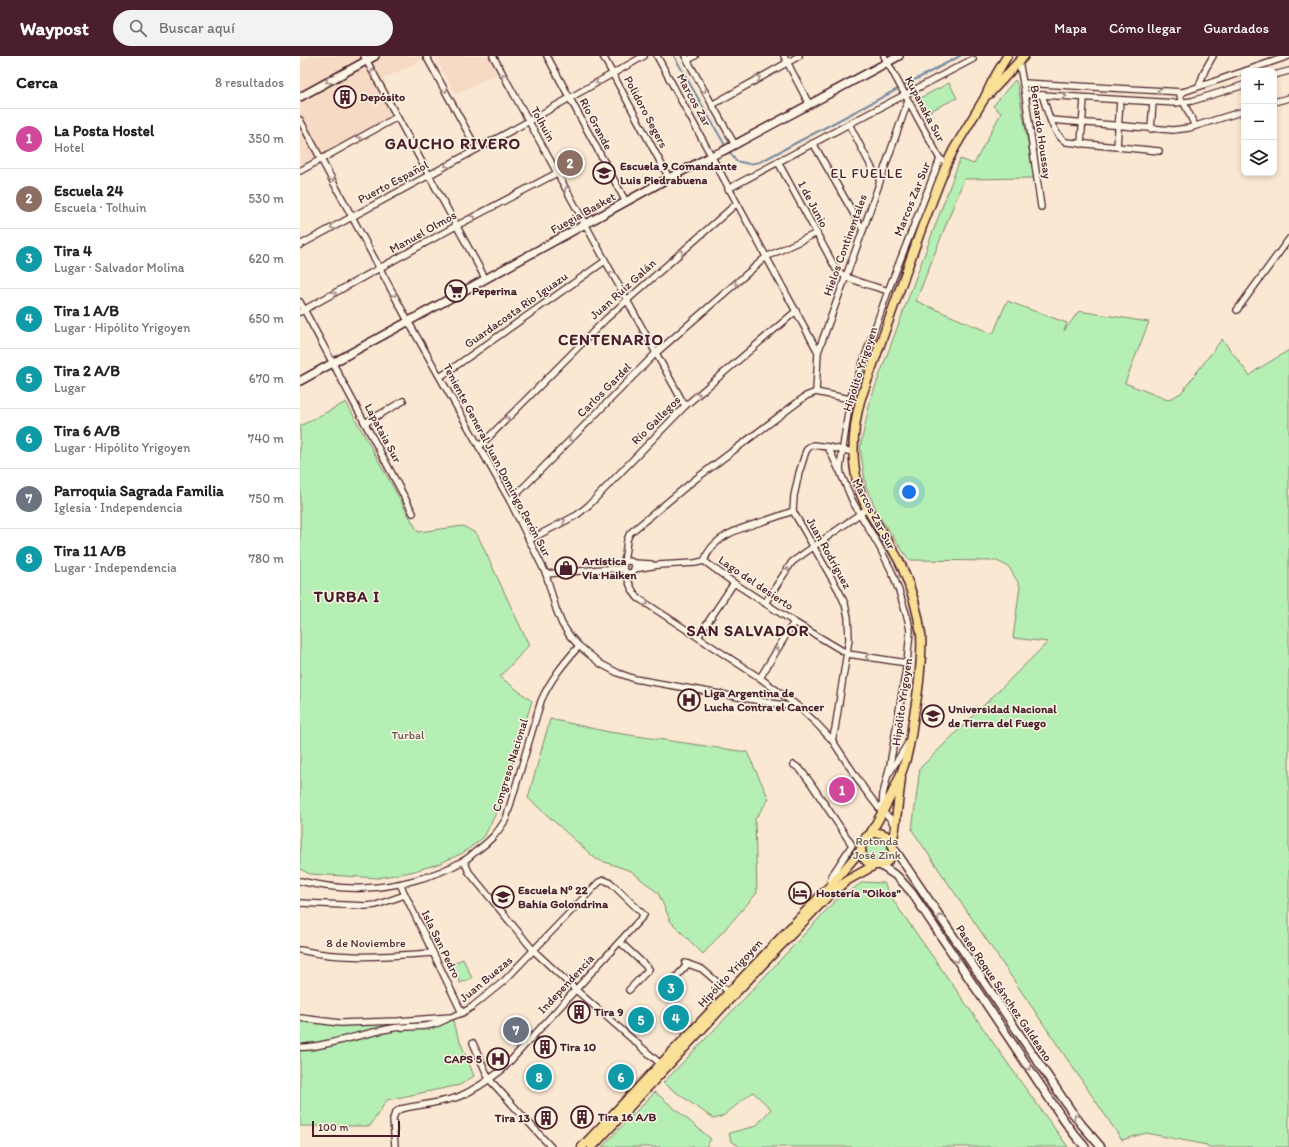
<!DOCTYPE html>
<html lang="es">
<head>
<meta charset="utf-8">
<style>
	body { margin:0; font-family:Itim,sans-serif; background:#f2f2f2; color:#202124 }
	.controls { position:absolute; right:12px; top:12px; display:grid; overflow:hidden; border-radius:8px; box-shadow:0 2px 6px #0003 }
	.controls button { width:36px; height:36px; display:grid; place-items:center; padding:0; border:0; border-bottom:1px solid #e0e0e0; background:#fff; color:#202124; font:20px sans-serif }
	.scale { position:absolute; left:12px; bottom:10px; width:88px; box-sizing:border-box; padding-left:4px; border:2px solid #4a1f2b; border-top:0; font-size:11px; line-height:14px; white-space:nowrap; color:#4a1f2b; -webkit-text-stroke:3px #fcf5e5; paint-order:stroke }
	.you { position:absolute; left:609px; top:436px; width:14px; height:14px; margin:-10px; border:3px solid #fff; border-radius:50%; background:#1a73e8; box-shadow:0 0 0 6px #1a73e833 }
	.badge { display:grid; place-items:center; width:26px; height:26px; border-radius:50%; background:#4a1f2b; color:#fff; font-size:13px; font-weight:700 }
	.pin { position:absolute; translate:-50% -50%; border:2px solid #fff; box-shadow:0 1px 4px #0006 }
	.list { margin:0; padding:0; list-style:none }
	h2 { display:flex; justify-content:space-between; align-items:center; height:52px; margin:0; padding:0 16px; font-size:17px }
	h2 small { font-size:13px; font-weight:400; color:#757577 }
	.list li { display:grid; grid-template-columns:26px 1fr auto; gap:12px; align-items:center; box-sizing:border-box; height:60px; padding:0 16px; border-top:1px solid #e0e0e0 }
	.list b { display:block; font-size:15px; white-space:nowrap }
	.list p { margin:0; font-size:13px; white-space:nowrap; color:#757577 }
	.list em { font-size:13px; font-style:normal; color:#757577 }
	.icon { flex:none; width:22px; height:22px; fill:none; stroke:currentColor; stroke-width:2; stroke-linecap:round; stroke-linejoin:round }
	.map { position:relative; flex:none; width:989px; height:1091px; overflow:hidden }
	header { display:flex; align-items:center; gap:24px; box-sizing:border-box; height:56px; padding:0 20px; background:#4a1f2b; color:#fff }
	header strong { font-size:19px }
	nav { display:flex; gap:22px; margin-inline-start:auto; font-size:14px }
	.search { width:280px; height:36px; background:#f2f2f2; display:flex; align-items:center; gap:10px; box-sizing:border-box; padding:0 14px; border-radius:22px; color:#757577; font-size:15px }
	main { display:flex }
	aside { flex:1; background:#fff }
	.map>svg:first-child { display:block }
	.built { fill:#f6dac3 }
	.green { fill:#b5efb3; stroke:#80876f }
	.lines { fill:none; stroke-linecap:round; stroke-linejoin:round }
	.stream { stroke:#748ba2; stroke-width:2 }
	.street-casing { stroke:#4a1f2b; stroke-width:8 }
	.secondary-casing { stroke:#4a1f2b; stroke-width:10 }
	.primary-casing { stroke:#4a1f2b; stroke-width:11 }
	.street { stroke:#fcf5e5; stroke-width:5.5 }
	.secondary { stroke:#fcf5e5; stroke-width:7 }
	.primary { stroke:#fadf96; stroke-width:8 }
	.oneway { stroke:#a38a88 }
	.labels { text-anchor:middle; stroke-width:3; stroke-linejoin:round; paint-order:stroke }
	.poi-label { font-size:12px; font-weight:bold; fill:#4a1f2b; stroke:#fcf5e5; text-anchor:start }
	.street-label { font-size:12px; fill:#4a1f2b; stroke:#fcf5e5 }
	.park-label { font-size:12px; fill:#65534d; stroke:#fcf5e5 }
	.quarter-label { font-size:14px; letter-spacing:1px; fill:#4a1f2b; stroke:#fcf5e5 }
	.district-label { font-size:16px; font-weight:bold; letter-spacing:1px; fill:#4a1f2b; stroke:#fcf5e5 }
</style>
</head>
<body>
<header>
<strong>Waypost</strong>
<div class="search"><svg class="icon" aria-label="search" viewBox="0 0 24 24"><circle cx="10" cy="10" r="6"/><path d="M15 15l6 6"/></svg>Buscar aquí</div>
<nav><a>Mapa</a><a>Cómo llegar</a><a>Guardados</a></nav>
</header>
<main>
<aside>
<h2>Cerca<small>8 resultados</small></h2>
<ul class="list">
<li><span class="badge" style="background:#d1479c">1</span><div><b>La Posta Hostel</b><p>Hotel</p></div><em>350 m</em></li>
<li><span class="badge" style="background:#8d6e63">2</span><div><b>Escuela 24</b><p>Escuela · Tolhuin</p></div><em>530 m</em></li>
<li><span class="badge" style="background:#0f9aa8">3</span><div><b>Tira 4</b><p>Lugar · Salvador Molina</p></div><em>620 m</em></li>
<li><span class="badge" style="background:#0f9aa8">4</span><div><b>Tira 1 A/B</b><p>Lugar · Hipólito Yrigoyen</p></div><em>650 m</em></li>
<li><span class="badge" style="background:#0f9aa8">5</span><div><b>Tira 2 A/B</b><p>Lugar</p></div><em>670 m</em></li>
<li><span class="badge" style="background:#0f9aa8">6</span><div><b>Tira 6 A/B</b><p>Lugar · Hipólito Yrigoyen</p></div><em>740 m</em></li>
<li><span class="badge" style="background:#6b7280">7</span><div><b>Parroquia Sagrada Familia</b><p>Iglesia · Independencia</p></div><em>750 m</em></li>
<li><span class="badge" style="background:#0f9aa8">8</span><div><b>Tira 11 A/B</b><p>Lugar · Independencia</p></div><em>780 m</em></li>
</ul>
</aside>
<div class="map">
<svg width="989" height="1091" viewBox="0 0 989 1091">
	<rect width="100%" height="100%" fill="#fbe8d3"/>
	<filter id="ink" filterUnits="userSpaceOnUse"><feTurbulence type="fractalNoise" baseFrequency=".025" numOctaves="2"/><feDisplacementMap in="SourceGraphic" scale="8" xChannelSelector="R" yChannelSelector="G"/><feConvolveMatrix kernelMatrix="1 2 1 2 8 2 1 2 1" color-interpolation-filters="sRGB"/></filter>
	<g filter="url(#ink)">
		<!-- built -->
		<g class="built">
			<path d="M12 0H130L83 23 102 62 0 117V7Z"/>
			<path d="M134 0H199L206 14 156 38Z"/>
		</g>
		<!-- green -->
		<g class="green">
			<path d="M715 24 718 30 734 122 664 123 616 245 693 278 707 245 767 267 764 275 779 255 849 266 825 327 868 344 881 337 922 283 950 320 955 315 989 294V1091H908L907 1089 846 1077 822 1084 612 774 620 712 748 586 713 582 720 530 709 511 697 505 609 504 579 460 566 431 560 392 571 342 660 103 674 108 701 57 693 50Z"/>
			<path d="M649 27 657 42 628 56 620 42Z"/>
			<path d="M46 346 118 476 163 470 177 478 229 589 200 621 232 645 213 705 202 745 184 781 163 797 138 808 111 816 78 822 10 818 0 813V370Z"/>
			<path d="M250 663 309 676 447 696 469 743 455 763 457 837 403 898 371 866 358 837 331 815 296 803 228 742Z"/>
			<circle cx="577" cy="792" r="12"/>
			<path d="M563 826 584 827 595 847 723 1029 768 1091H440L431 1085 429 1077 456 1070 471 1053 453 1036 423 1060 414 1063 363 1027 441 946 535 845Z"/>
			<path d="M163 903 172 922 160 927 152 908Z"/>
			<path d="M153 959 154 970 174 1020 160 1029 87 1044 70 1070H0V963L40 967Z"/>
			<path d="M355 1036 411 1083 406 1091H302Z"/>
		</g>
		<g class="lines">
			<!-- stream -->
			<g class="stream">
				<path d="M374 0 426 91"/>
				<path d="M429 95 436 105 449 108 460 106 660 0"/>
			</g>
			<!-- street casing -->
			<g class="street-casing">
				<g id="street">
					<path d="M64 0 185 222"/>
					<path d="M126 0 177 93"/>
					<path d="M193 0 385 350"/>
					<path d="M247 0 326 146"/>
					<path d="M303 0 369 122"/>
					<path d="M357 0 518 296 516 336"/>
					<path d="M385 0 435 89"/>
					<path d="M484 0 509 48"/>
					<path d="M584 0 640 103 642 104"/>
					<path d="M388 4 395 0"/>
					<path d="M719 5 725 38 741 151"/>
					<path d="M974 19 989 15"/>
					<path d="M723 27 883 36 989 0"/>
					<path d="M899 30 905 14 913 0"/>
					<path d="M883 36 880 39 881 44 884 47 895 70"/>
					<path d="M725 38 876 47 892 45 944 29"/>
					<path d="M742 39C748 55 751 76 766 86L859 95"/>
					<path d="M974 46 989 42"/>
					<path d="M412 49 499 0"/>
					<path d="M0 64 108 265 210 445 246 518 256 553 262 568 270 580 279 590 301 608 318 617 335 623 500 652 515 666 532 684 565 734 582 756 590 762 595 771"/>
					<path d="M751 64 873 74 889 72 944 55"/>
					<path d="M549 68 574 116 580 124"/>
					<path d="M851 73 853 46"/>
					<path d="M513 87 563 174"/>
					<path d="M781 88 784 42"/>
					<path d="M817 91 820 44"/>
					<path d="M478 106 536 213C545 224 574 230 588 235"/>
					<path d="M0 115 97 61"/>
					<path d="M428 133 549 68 673 3"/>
					<path d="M0 189 229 65 344 0"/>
					<path d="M0 246 113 457"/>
					<path d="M937 254 989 183"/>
					<path d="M0 256 156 170 257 117"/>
					<path d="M518 296 563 174 608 45"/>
					<path d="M140 321 305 205"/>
					<path d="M516 336 550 343"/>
					<path d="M65 367 103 345"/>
					<path d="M179 391 306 263 436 148"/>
					<path d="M528 391 539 414"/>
					<path d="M210 445 356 297 466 201 517 177"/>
					<path d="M229 484 277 459 289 449 385 350 496 255"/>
					<path d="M404 505 434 527 494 566 548 598 607 607"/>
					<circle cx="329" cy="511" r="6"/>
					<path d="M324 507 327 484 330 477 393 425 506 340 516 336"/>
					<path d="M333 507 351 508"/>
					<path d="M334 513 358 509 395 507 404 505C413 480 438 473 461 466 471 463 482 459 493 455"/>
					<path d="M326 516C328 526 331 534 338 542L460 622 499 651"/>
					<path d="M246 518 303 513H324"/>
					<path d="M465 547 492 506 568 452"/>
					<path d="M398 581 434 527"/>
					<path d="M460 622 494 566"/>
					<path d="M532 684 535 673 549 583 548 561 545 548 539 535 493 455 494 440 499 417 506 395 509 391 513 389 528 391 553 396"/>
					<path d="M494 709 500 713 510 726 552 789 531 821 530 830"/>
					<path d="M590 716 608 687"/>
					<path d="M582 756 583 738 590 709 607 607 610 575 608 564 599 535 592 516 579 490 553 446 541 418 540 412 550 343 588 235 640 103"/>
					<path d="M164 805 169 816 234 895 276 934 363 1010"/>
					<path d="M0 825C21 830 42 833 64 832 96 831 135 821 163 805 168 803 171 799 175 796 189 786 197 778 206 763L241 645C250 624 264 607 279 590"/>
					<path d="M100 828 162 957"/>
					<path d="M0 847 66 850 76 849 105 839"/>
					<path d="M320 886 349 913 329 934"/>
					<path d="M0 894C43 904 89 900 133 897"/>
					<path d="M385 907 402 913 431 938"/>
					<path d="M376 921 388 908"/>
					<path d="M0 962 40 967 98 965 151 961 162 957 172 951 204 925 299 826 304 824 311 827 344 859 203 1013C189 1024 175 1034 158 1041 140 1047 119 1049 100 1053L95 1057 93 1063 95 1091"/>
					<path d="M173 987 189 1023 251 1091"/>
					<path d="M0 991C10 992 20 989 30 987 51 982 72 976 93 972 115 969 126 974 147 963"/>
				</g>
			</g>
			<!-- secondary casing -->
			<g class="secondary-casing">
				<g id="secondary">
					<path d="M0 41 75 0"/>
					<path d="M0 325 369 122 411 100 423 95 599 0"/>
					<path d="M593 791 772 1056 782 1069 801 1091"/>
					<path d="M580 809 598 821 612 837 763 1063 774 1078 785 1091"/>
				</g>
			</g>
			<!-- primary casing -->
			<g class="primary-casing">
				<g id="primary">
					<path d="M689 38 724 0"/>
					<circle cx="577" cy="793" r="16"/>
					<path d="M569 780C580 761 594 736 602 715 608 699 611 682 613 665 616 648 619 631 620 614 621 602 622 590 621 578 618 556 611 532 602 511 593 491 579 473 568 454 550 421 551 381 560 345L622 171 647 107 654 93 684 43 693 24 707 0"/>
					<path d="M592 787 595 772 601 722"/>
					<path d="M282 1091 530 830 561 794"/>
					<path d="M292 1091 441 931 526 842 546 825 575 809"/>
				</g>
			</g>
			<!-- street -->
			<use href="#street" class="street"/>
			<!-- secondary -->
			<use href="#secondary" class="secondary"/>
			<!-- primary -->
			<use href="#primary" class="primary"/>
		</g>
		<!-- one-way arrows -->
		<defs><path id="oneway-chevron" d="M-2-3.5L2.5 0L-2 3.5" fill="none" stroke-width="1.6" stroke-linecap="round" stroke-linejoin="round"/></defs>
		<g class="oneway">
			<use href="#oneway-chevron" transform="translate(73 16) rotate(-119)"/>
			<use href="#oneway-chevron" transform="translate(204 20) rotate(-119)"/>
			<use href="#oneway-chevron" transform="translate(458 22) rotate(-30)"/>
			<use href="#oneway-chevron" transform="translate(28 25) rotate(151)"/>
			<use href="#oneway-chevron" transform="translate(298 26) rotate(151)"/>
			<use href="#oneway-chevron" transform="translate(145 34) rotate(62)"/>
			<use href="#oneway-chevron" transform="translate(404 34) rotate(61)"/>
			<use href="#oneway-chevron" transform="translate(860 35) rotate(-177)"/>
			<use href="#oneway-chevron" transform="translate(764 40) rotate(4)"/>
			<use href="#oneway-chevron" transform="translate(59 83) rotate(-29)"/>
			<use href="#oneway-chevron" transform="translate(147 109) rotate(151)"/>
			<use href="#oneway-chevron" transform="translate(32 123) rotate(62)"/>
			<use href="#oneway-chevron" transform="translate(267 133) rotate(-119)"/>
			<use href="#oneway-chevron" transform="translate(173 162) rotate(-28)"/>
			<use href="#oneway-chevron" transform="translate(33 171) rotate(151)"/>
			<use href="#oneway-chevron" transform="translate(381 196) rotate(-41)"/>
			<use href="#oneway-chevron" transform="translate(312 218) rotate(-118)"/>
			<use href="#oneway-chevron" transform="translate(437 227) rotate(139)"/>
			<use href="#oneway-chevron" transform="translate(34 238) rotate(-29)"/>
			<use href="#oneway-chevron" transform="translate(94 238) rotate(61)"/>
			<use href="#oneway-chevron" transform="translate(398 339) rotate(-41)"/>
			<use href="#oneway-chevron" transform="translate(207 363) rotate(-45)"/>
			<use href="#oneway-chevron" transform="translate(271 383) rotate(135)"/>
			<use href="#oneway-chevron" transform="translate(263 465) rotate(-27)"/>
			<use href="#oneway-chevron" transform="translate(487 514) rotate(-56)"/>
			<use href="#oneway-chevron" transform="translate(346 547) rotate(33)"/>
			<use href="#oneway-chevron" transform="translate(477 594) rotate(-59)"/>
			<use href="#oneway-chevron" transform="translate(568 601) rotate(-172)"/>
			<use href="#oneway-chevron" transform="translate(640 861) rotate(-124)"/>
			<use href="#oneway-chevron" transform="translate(657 904) rotate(56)"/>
			<use href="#oneway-chevron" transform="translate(729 1012) rotate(56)"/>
			<use href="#oneway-chevron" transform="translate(776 1061) rotate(-126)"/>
		</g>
	</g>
	<!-- icons -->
	<defs>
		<g id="building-ring" transform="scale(1.15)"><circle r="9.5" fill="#fcf5e5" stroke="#4a1f2b" stroke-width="1.5"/><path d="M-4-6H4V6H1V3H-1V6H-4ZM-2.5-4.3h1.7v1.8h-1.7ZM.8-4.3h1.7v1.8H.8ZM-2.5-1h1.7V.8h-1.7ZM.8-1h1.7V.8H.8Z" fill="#4a1f2b"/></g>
		<g id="school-ring" transform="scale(1.15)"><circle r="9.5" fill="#fcf5e5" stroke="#4a1f2b" stroke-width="1.5"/><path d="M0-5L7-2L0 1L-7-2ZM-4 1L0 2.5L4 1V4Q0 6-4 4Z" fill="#4a1f2b"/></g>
		<g id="supermarket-ring" transform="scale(1.15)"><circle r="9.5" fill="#fcf5e5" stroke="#4a1f2b" stroke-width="1.5"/><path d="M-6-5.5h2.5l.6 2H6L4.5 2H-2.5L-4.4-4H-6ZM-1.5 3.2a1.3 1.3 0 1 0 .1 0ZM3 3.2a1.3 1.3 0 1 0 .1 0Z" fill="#4a1f2b"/></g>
		<g id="shop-ring" transform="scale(1.15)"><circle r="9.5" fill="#fcf5e5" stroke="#4a1f2b" stroke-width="1.5"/><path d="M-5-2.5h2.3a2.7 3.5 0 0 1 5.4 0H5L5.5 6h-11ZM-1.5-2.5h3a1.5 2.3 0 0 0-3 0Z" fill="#4a1f2b"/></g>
		<g id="hospital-ring" transform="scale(1.15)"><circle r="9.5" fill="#fcf5e5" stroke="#4a1f2b" stroke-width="1.5"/><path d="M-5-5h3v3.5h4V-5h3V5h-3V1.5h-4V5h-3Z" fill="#4a1f2b"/></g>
		<g id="university-ring" transform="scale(1.15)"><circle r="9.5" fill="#fcf5e5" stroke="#4a1f2b" stroke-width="1.5"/><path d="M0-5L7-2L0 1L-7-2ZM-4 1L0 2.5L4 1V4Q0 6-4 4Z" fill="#4a1f2b"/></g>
		<g id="hotel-ring" transform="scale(1.15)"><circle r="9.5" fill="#fcf5e5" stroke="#4a1f2b" stroke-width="1.5"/><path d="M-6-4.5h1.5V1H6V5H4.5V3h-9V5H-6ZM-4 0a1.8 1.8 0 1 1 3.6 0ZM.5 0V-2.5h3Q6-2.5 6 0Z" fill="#4a1f2b"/></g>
	</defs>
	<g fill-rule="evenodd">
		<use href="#building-ring" x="45" y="41"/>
		<use href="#school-ring" x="304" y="117"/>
		<use href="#supermarket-ring" x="156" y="235"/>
		<use href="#shop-ring" x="266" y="512"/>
		<use href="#hospital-ring" x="389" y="644"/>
		<use href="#university-ring" x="633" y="660"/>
		<use href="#hotel-ring" x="500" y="837"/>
		<use href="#school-ring" x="203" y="841"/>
		<use href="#building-ring" x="279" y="956"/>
		<use href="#building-ring" x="245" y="991"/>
		<use href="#hospital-ring" x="198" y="1003"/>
		<use href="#building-ring" x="282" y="1061"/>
		<use href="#building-ring" x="246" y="1062"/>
	</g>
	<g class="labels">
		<!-- poi labels -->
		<g class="poi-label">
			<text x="60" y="45">Depósito</text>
			<text x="320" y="114">Escuela 9 Comandante<tspan x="320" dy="14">Luis Piedrabuena</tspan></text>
			<text x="172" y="239">Peperina</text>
			<text x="282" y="509">Artística<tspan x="282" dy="14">Vía Haiken</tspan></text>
			<text x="404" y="641">Liga Argentina de<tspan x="404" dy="14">Lucha Contra el Cancer</tspan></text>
			<text x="648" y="657">Universidad Nacional<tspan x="648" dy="14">de Tierra del Fuego</tspan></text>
			<text x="218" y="838">Escuela Nº 22<tspan x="218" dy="14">Bahía Golondrina</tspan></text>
			<text x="516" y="841">Hostería "Oikos"</text>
			<text x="294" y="960">Tira 9</text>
			<text x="260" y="995">Tira 10</text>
			<text x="182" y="1007" text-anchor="end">CAPS 5</text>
			<text x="298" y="1065">Tira 16 A/B</text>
			<text x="230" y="1066" text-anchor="end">Tira 13</text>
		</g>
		<!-- street labels -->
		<g class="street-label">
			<text transform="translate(394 44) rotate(61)" y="4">Marcos Zar</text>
			<text transform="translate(625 53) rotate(62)" y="4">Kupanaka Sur</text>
			<text transform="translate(346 56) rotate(62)" y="4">Polidoro Segers</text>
			<text transform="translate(243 68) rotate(61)" y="4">Tolhuin</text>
			<text transform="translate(296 68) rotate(62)" y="4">Río Grande</text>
			<text transform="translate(741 76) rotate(82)" y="4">Bernardo Houssay</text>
			<text transform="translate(93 126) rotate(-28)" y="4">Puerto Español</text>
			<text transform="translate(612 143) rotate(-68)" y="4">Marcos Zar Sur</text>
			<text transform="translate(513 148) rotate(62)" y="4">1 de Junio</text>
			<text transform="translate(283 157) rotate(-29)" y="4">Fuegia Basket</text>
			<text transform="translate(123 176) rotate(-29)" y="4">Manuel Olmos</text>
			<text transform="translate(545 189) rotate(-70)" y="4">Hielos Continentales</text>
			<text transform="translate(323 233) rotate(-42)" y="4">Juan Ruiz Galán</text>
			<text transform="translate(216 254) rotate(-35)" y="4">Guardacosta Rio Iguazu</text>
			<text transform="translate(560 313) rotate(-72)" y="4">Hipólito Yrigoyen</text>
			<text transform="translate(304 334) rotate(-45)" y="4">Carlos Gardel</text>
			<text transform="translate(356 364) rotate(-45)" y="4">Río Gallegos</text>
			<text transform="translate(83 377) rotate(62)" y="4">Lapataia Sur</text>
			<text transform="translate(197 404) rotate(62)" y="4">Teniente General Juan Domingo Perón Sur</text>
			<text transform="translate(574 458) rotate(62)" y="4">Marcos Zar Sur</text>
			<text transform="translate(529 497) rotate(61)" y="4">Juan Rodríguez</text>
			<text transform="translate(456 527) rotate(34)" y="4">Lago del desierto</text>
			<text transform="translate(602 646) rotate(-82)" y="4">Hipólito Yrigoyen</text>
			<text transform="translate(210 709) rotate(-73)" y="4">Congreso Nacional</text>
			<text x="66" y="891">8 de Noviembre</text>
			<text transform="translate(141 888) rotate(64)" y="4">Isla San Pedro</text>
			<text transform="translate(430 917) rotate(-47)" y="4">Hipólito Yrigoyen</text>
			<text transform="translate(186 923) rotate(-40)" y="4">Juan Buezas</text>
			<text transform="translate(266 928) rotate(-47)" y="4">Independencia</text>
			<text transform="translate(704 937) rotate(56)" y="4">Paseo Roque Sánchez Galdeano</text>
		</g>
		<!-- park labels -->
		<g class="park-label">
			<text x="108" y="683">Turbal</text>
			<text x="577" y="789">Rotonda<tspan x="577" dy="14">José Zink</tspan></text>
		</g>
		<!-- quarter labels -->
		<g class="quarter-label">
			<text x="567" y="122">EL FUELLE</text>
		</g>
		<!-- district labels -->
		<g class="district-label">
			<text x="153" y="93">GAUCHO RIVERO</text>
			<text x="311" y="289">CENTENARIO</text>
			<text x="47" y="546">TURBA I</text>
			<text x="448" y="580">SAN SALVADOR</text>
		</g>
	</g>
</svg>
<div class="controls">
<button>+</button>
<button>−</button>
<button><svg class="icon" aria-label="layers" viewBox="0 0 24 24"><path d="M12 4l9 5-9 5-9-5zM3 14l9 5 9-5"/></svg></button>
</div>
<div class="scale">100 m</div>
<div class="you"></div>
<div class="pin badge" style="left:542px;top:734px;background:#d1479c">1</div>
<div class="pin badge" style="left:270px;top:107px;background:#8d6e63">2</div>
<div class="pin badge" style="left:371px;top:932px;background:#0f9aa8">3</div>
<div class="pin badge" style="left:376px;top:962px;background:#0f9aa8">4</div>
<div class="pin badge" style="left:341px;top:964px;background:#0f9aa8">5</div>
<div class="pin badge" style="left:321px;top:1021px;background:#0f9aa8">6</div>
<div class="pin badge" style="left:216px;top:974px;background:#6b7280">7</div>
<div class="pin badge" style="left:239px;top:1021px;background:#0f9aa8">8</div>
</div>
</main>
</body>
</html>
